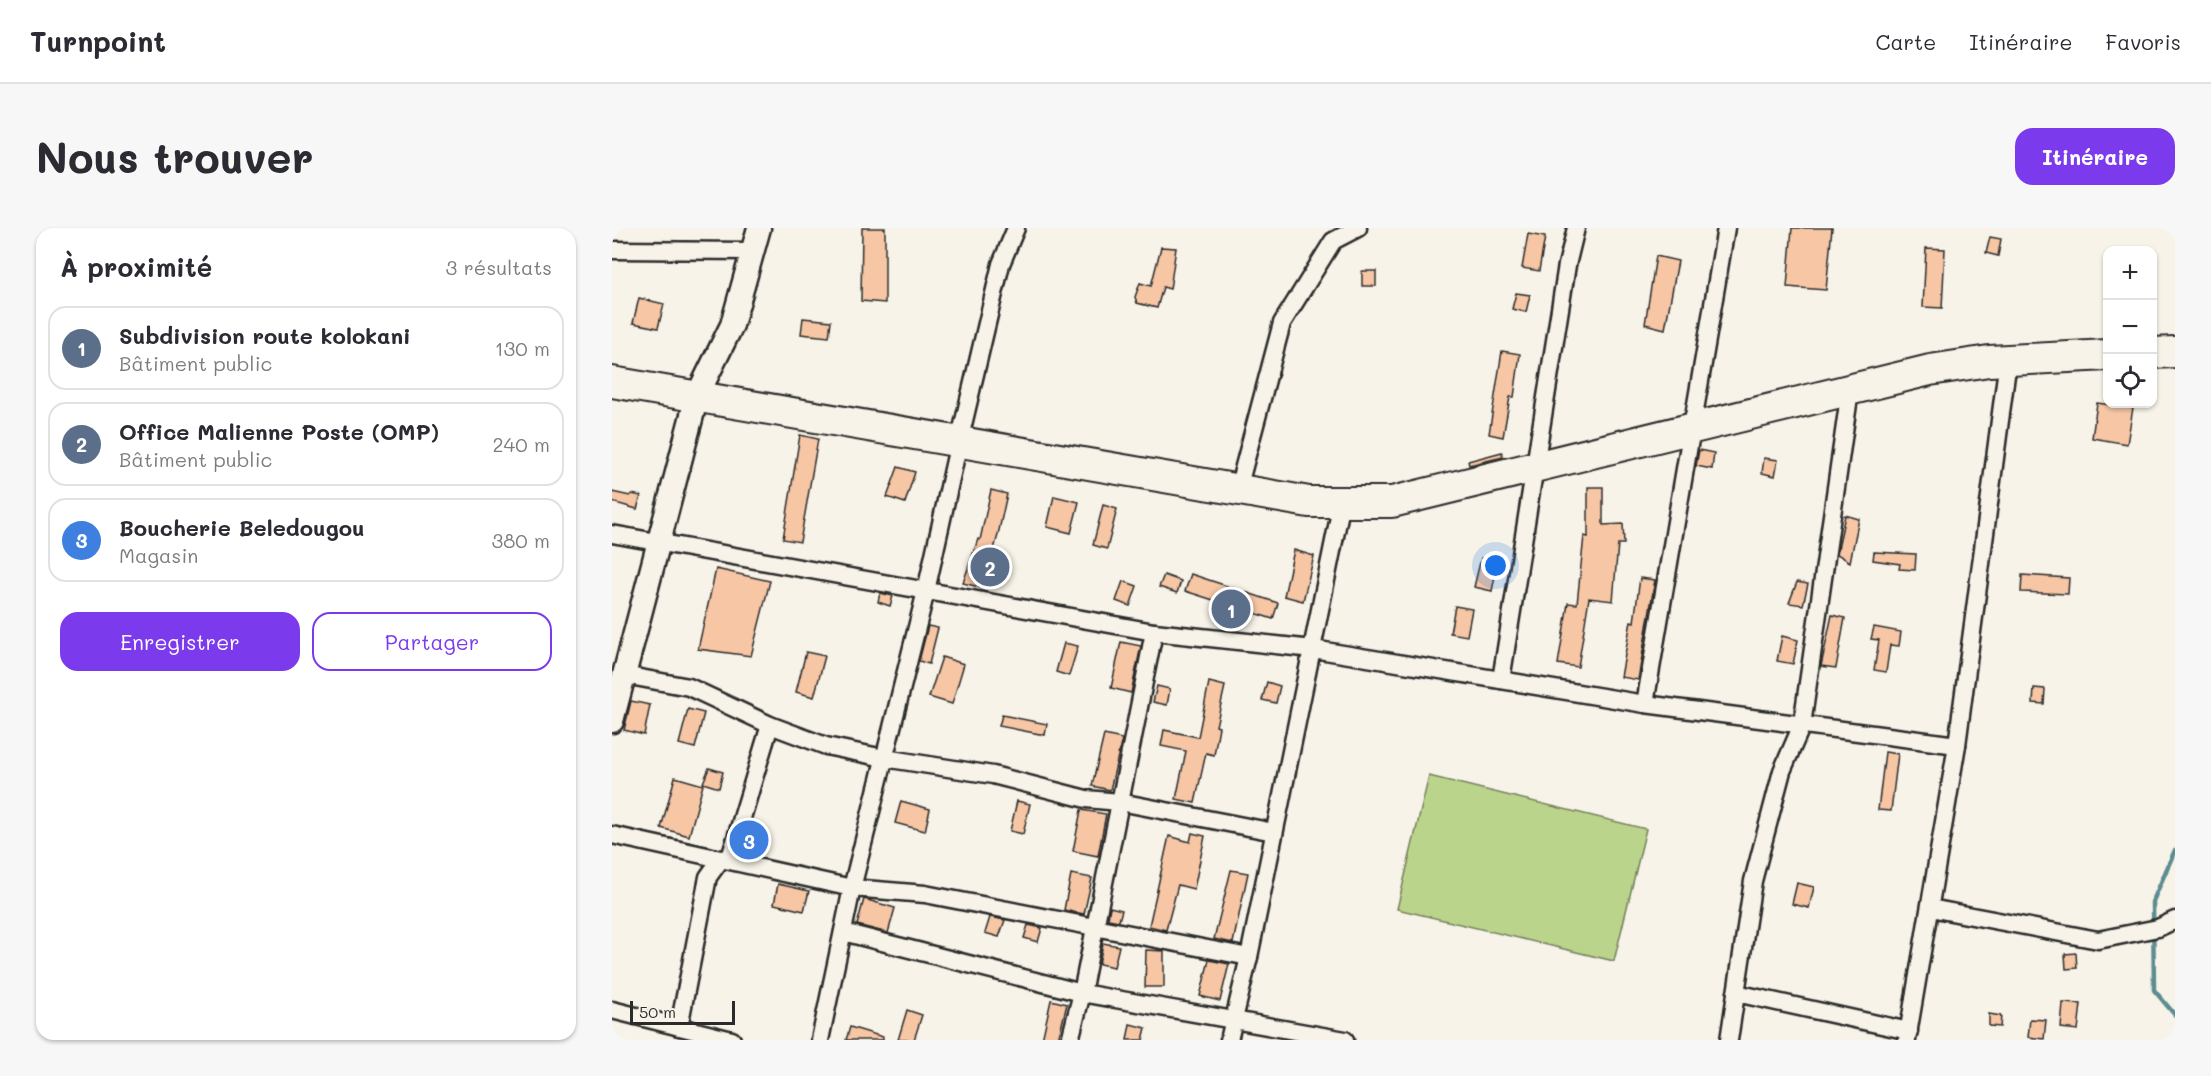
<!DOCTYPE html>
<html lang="fr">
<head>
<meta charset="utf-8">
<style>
	body { margin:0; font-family:Mali,sans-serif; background:#f7f7f7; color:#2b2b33 }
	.controls { position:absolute; right:18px; top:18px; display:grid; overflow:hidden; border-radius:12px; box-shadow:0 2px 4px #0004 }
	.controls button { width:54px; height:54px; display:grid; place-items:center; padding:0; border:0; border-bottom:2px solid #e1e1e2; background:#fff; color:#2b2b33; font:30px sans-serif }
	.scale { position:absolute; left:18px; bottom:15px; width:105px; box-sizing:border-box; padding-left:6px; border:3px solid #2b2b2b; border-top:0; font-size:16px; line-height:21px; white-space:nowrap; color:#2b2b2b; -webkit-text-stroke:4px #f7f3e8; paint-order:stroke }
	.you { position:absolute; left:884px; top:338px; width:21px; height:21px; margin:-15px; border:4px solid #fff; border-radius:50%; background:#1a73e8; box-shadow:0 0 0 9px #1a73e833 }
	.badge { display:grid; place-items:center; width:39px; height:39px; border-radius:50%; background:#7c3aed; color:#fff; font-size:20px; font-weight:700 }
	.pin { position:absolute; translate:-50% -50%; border:3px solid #fff; box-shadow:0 2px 6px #0006 }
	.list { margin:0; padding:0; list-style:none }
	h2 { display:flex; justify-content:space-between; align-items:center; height:78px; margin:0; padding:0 24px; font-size:26px }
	h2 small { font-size:20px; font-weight:400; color:#7c7c81 }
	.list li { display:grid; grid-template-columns:39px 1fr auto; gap:18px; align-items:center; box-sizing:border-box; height:84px; margin:0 12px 12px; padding:0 12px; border:2px solid #e1e1e2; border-radius:18px }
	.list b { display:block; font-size:22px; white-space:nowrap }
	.list p { margin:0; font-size:20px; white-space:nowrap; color:#7c7c81 }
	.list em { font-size:20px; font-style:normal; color:#7c7c81 }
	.actions { display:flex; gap:12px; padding:18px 24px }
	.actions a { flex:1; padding:14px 0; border:2px solid #7c3aed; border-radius:18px; text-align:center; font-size:21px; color:#7c3aed }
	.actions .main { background:#7c3aed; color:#fff }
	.icon { flex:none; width:33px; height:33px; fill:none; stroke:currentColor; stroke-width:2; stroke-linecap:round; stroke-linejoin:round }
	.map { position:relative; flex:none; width:1563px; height:812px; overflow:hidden; border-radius:18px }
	header { display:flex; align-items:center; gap:36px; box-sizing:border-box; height:84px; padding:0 30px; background:#fff; border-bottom:2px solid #e1e1e2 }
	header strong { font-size:28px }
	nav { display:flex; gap:33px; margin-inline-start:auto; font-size:21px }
	.intro { display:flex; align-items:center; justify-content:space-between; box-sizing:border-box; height:144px; padding:0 36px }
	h1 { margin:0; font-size:42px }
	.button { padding:15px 27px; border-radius:18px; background:#7c3aed; color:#fff; font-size:21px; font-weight:700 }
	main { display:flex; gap:36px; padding:0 36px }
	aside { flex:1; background:#fff; border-radius:18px; box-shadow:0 2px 4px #0004 }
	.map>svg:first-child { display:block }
	.green { fill:#bbd48c; stroke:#73805c; stroke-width:1.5 }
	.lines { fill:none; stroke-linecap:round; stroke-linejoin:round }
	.stream { stroke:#5c8c92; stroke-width:4.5 }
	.building { fill:#f6c6a5; stroke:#2b2b2b; stroke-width:1.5 }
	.street-casing { stroke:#2b2b2b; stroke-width:21 }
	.secondary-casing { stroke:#2b2b2b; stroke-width:27 }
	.highway-casing { stroke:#2b2b2b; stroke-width:34 }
	.street { stroke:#f7f3e8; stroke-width:16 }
	.secondary { stroke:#f7f3e8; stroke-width:22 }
	.highway { stroke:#f7f3e8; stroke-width:30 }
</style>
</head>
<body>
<header>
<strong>Turnpoint</strong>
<nav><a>Carte</a><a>Itinéraire</a><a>Favoris</a></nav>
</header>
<div class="intro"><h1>Nous trouver</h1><a class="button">Itinéraire</a></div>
<main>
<aside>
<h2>À proximité<small>3 résultats</small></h2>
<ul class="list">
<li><span class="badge" style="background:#5c6f8a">1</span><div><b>Subdivision route kolokani</b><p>Bâtiment public</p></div><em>130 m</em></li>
<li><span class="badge" style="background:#5c6f8a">2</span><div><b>Office Malienne Poste (OMP)</b><p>Bâtiment public</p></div><em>240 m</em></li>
<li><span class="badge" style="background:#3f7fe0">3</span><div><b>Boucherie Beledougou</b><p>Magasin</p></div><em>380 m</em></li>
</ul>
<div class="actions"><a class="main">Enregistrer</a><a>Partager</a></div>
</aside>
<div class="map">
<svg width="1563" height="812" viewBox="0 0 1563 812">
	<rect width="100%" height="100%" fill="#f7f3e8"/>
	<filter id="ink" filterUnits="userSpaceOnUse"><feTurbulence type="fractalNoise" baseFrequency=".0167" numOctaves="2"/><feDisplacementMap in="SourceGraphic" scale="12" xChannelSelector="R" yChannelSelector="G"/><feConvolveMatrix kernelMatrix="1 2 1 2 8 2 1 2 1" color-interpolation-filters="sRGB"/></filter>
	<g filter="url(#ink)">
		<!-- green -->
		<path class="green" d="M817 548 1034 601 1002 733 785 681Z"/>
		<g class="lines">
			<!-- stream -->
			<path class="stream" d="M1563 622 1541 673 1542 762 1563 787"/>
		</g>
		<!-- building -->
		<g class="building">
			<path d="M250 0H273V75L249 73Z"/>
			<path d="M1180 0H1220L1214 62 1175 59Z"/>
			<path d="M916 6 933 9 927 43 910 40Z"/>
			<path d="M1378 9 1389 11 1386 28 1374 25Z"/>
			<path d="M549 19 564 20 558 61 551 59 545 80 525 75 523 69 528 55 539 58Z"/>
			<path d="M1314 20 1333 21 1330 80 1311 79Z"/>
			<path d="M1044 28 1066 33 1053 101 1033 96Z"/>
			<rect x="750" y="43" width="14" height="15"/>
			<path d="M904 65 918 67 914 84 900 81Z"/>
			<path d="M27 70 52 76 46 100 21 95Z"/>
			<path d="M191 90 219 93 217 109 189 106Z"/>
			<path d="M890 123 908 126 902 169H898L891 209 877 206Z"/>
			<path d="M1485 175 1521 180 1515 216 1480 210Z"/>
			<path d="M188 207 206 211 188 314 171 311Z"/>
			<path d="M1087 222 1102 225 1100 241 1084 238Z"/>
			<path d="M890 224 891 229 857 237 856 233Z"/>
			<path d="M1152 230 1166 232 1163 248 1150 245Z"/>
			<path d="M286 239 303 244 293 275 275 269Z"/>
			<path d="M976 259H991V297L1011 296 1012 316H1006L1001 373 977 370 966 439 946 436 956 375 965 376 972 308 976 309Z"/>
			<path d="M379 262 395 266 386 307 371 360 351 355 366 311 368 312Z"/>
			<path d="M0 264 18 268 20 266 29 268 25 281 0 274Z"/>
			<path d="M442 268 467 274 459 305 435 299Z"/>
			<path d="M491 277 505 281 495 321 481 317Z"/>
			<path d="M1233 287 1247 291 1238 334 1225 326Z"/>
			<path d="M682 322 702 328 691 373 672 368Z"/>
			<path d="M1262 324 1304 326 1303 342 1287 341 1288 336 1261 332Z"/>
			<path d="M869 330 886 333 880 363 862 359Z"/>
			<path d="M104 341 158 353 139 428 86 421Z"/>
			<path d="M579 346 666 375 661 391 573 363Z"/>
			<path d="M552 347 569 353 565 365 547 359Z"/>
			<path d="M1410 347 1457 350 1456 366 1409 364Z"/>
			<path d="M1028 350 1043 352 1026 452 1009 449 1019 393 1022 394Z"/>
			<path d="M511 353 525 358 518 378 504 373Z"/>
			<path d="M1185 354 1196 356 1191 377 1177 375Z"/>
			<path d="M268 365 281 368 278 378 266 374Z"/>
			<path d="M843 378 860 381 855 408 838 405Z"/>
			<path d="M1220 387 1233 390 1224 440 1209 438Z"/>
			<path d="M316 398 326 400 317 436 307 433Z"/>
			<path d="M1262 399 1289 404 1287 418 1278 417 1274 444 1262 442 1267 412 1259 411Z"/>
			<path d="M1170 408 1186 412 1181 436 1165 433Z"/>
			<path d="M509 414 529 418 519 465 499 460Z"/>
			<path d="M452 415 466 418 457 448 444 444Z"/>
			<path d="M194 424 213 428 202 469 184 464Z"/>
			<path d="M330 429 352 436 340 476 317 469Z"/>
			<path d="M597 454 613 458 604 498 607 499 602 527 594 525 583 575 564 571 574 523 549 518 552 502 586 509Z"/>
			<path d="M655 454 668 458 664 475 650 472Z"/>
			<path d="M545 458 558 461 555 477 541 474Z"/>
			<path d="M1422 460 1433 461 1432 476 1421 475Z"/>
			<path d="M19 473 38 477 32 507 12 502Z"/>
			<path d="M76 481 92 485 83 520 67 516Z"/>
			<path d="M390 487 435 496 433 507 387 498Z"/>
			<path d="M492 507 510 511 498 562 480 558Z"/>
			<path d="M1273 524 1286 526 1279 583 1266 582Z"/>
			<path d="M97 540 111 544 107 560 91 555Z"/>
			<path d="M63 549 91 557 77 608 49 600Z"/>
			<path d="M289 573 318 581 313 603 283 595Z"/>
			<path d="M405 573 418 576 411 606 398 603Z"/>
			<path d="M469 582 494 586 486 628 461 623Z"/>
			<path d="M580 605 593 608 582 661 566 657 554 702 537 698 557 608 578 614Z"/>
			<path d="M619 642 636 645 621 715 602 711Z"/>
			<path d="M459 646 480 650 472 686 452 682Z"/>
			<path d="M1185 655 1202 659 1197 680 1180 676Z"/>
			<path d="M166 656 197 663 192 683 162 676Z"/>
			<path d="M252 671 283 680 276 705 245 697Z"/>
			<path d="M498 679 510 682 507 693 496 691Z"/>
			<path d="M378 689 393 692 387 709 373 705Z"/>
			<path d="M416 697 430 700 426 714 412 710Z"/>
			<path d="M491 715 507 718 502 739 487 736Z"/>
			<path d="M534 722 552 723V759H533Z"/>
			<path d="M1464 725 1465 740 1454 741 1453 726Z"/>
			<path d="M597 732 617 736 608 773 588 768Z"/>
			<path d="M439 772 455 776 446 812H430Z"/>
			<path d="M1451 775 1469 776 1466 802 1449 800Z"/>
			<path d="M295 782 310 787 302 812H286Z"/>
			<path d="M1377 786 1389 788 1388 799 1377 798Z"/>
			<path d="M1418 791 1434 792 1432 811 1416 809Z"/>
			<path d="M518 796 534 800 531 812H515Z"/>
			<path d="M238 799 271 809V812H234Z"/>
		</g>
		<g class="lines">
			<!-- street casing -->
			<g class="street-casing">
				<g id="street">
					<path d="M0 22 141 23"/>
					<path d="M626 261 670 95 721 13 746 0"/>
					<path d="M0 306 542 404 701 421 1033 476 1345 517"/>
					<path d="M12 447 77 459 158 497 214 518 272 530 381 547 474 571 508 574 662 604"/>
					<path d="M889 452 955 37 964 0"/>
					<path d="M1033 476 1114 0"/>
					<path d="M0 607 240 660 313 666 637 729"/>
					<path d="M1318 680 1486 712 1546 700 1563 692"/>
					<path d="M231 704 470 765 733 812"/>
					<path d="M1124 765 1297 803"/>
					<path d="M0 782 120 812"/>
					<path d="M67 799 96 649 109 631 118 630 158 497"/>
					<path d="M208 812 240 660 314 363 347 214 389 36 404 0"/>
					<path d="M458 812 470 765 542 404"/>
					<path d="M617 812 637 729 730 274"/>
					<path d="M1117 812 1141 653 1170 543 1190 497 1238 162"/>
					<path d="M1295 812 1345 517 1396 132"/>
				</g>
			</g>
			<!-- secondary casing -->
			<g class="secondary-casing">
				<path id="secondary" d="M0 493 85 168 120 97 147 0"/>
			</g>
			<!-- highway casing -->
			<g class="highway-casing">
				<g id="highway">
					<path d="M1540 125 1563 124"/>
					<path d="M0 154 697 274H780L1318 142 1377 133 1496 127"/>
				</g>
			</g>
			<!-- street -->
			<use href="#street" class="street"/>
			<!-- secondary -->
			<use href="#secondary" class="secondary"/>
			<!-- highway -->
			<use href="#highway" class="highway"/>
		</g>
	</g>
</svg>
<div class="controls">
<button>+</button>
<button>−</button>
<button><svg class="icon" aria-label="locate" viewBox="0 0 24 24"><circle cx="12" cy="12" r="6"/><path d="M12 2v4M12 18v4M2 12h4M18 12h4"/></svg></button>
</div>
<div class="scale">50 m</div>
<div class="you"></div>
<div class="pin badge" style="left:619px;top:381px;background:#5c6f8a">1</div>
<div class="pin badge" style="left:378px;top:339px;background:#5c6f8a">2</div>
<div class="pin badge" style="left:137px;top:612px;background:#3f7fe0">3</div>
</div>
</main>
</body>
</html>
